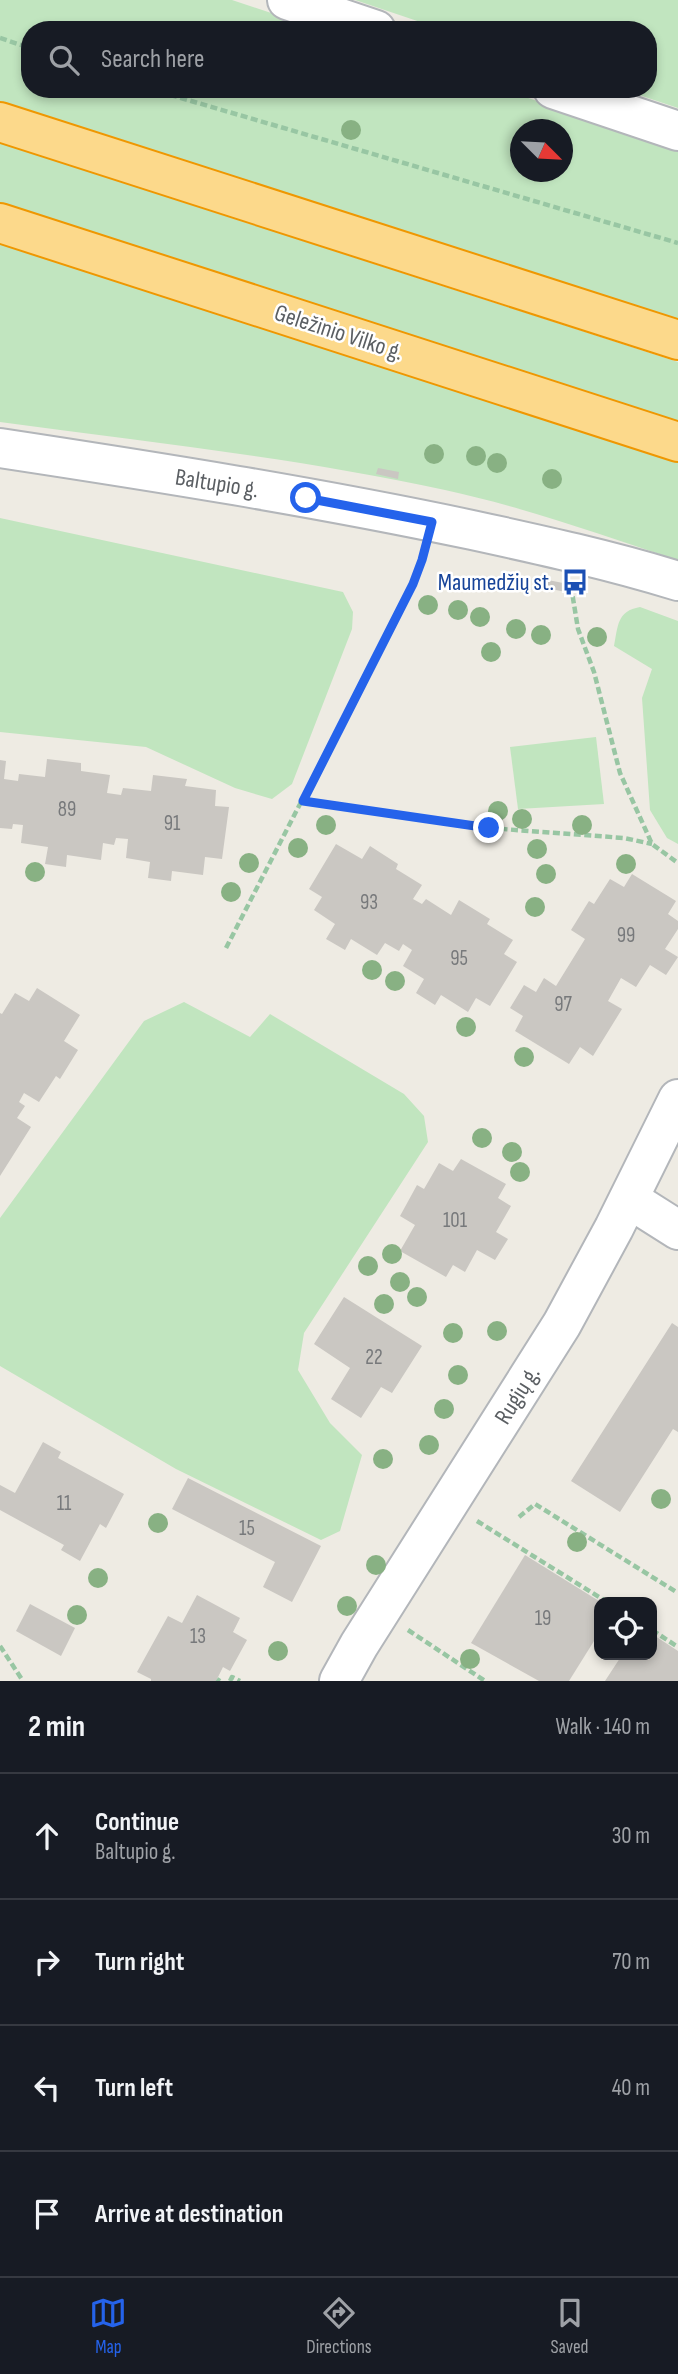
<!DOCTYPE html>
<html lang="en">
<head>
<meta charset="utf-8">
<style>
	body { margin:0; font-family:"Sofia Sans Condensed",sans-serif; background:#242831; color:#f1f3f6 }
	.controls { position:absolute; right:21px; bottom:21px; display:grid; overflow:hidden; border-radius:14px; box-shadow:0 4px 10px #0003 }
	.controls button { width:63px; height:63px; display:grid; place-items:center; padding:0; border:0; border-bottom:2px solid #363941; background:#171b24; color:#f1f3f6; font:35px sans-serif }
	.compass { position:absolute; left:510px; top:119px; width:63px; height:63px; border-radius:50%; background:#171b24; box-shadow:0 4px 10px #0003; rotate:114deg }
	.stop { position:absolute; width:21px; height:21px; margin:-16px; border:5px solid #2563eb; border-radius:50%; background:#fff }
	.stop.end { background:#2563eb; border-color:#fff; box-shadow:0 2px 7px #0008 }
	.list { margin:0; padding:0; list-style:none }
	h2 { display:flex; justify-content:space-between; align-items:center; height:91px; margin:0; padding:0 28px; font-size:30px }
	h2 small { font-size:23px; font-weight:400; color:#9ea1a6 }
	.list li { display:grid; grid-template-columns:46px 1fr auto; gap:21px; align-items:center; box-sizing:border-box; height:126px; padding:0 28px; border-top:2px solid #363941 }
	.list b { display:block; font-size:26px; white-space:nowrap }
	.list p { margin:0; font-size:23px; white-space:nowrap; color:#9ea1a6 }
	.list em { font-size:23px; font-style:normal; color:#9ea1a6 }
	.icon { flex:none; width:38px; height:38px; fill:none; stroke:currentColor; stroke-width:2; stroke-linecap:round; stroke-linejoin:round }
	.map { position:relative; flex:none; width:678px; height:1681px; overflow:hidden }
	.search { position:absolute; background:#171b24; box-shadow:0 4px 10px #0003; left:21px; right:21px; top:21px; height:77px; display:flex; align-items:center; gap:18px; box-sizing:border-box; padding:0 24px; border-radius:28px; color:#9ea1a6; font-size:26px }
	.sheet { height:595px; background:#171b24 }
	nav { display:flex; justify-content:space-around; align-items:center; box-sizing:border-box; height:98px; border-top:2px solid #363941; background:#171b24; font-size:19px; color:#9ea1a6 }
	nav a { display:grid; justify-items:center; gap:4px }
	nav .on { color:#2563eb }
	.map>svg:first-child { display:block }
	.green { fill:#c1e5bf; fill-rule:evenodd }
	.building { fill:#cac7c2 }
	.lines { fill:none; stroke-linecap:round; stroke-linejoin:round }
	.minor-casing { stroke:#b3b6ba; stroke-width:42 }
	.highway-casing { stroke:#ef9701; stroke-width:42 }
	.path { stroke:#98c6a3; stroke-width:4.5; stroke-dasharray:7 3.5; stroke-linecap:butt }
	.minor { stroke:#fff; stroke-width:38 }
	.highway { stroke:#fcd98b; stroke-width:38 }
	.tree { fill:#88b183 }
	.route { stroke:#2563eb; stroke-width:9 }
	.labels { text-anchor:middle; stroke-width:5; stroke-linejoin:round; paint-order:stroke }
	.number-label { font-size:21px; fill:#77797b }
	.street-label { font-size:24px; fill:#5b5f63; stroke:#fff }
	.transit-label { font-size:24px; fill:#164399; stroke:#fff; text-anchor:end }
</style>
</head>
<body>
<div class="map">
<svg width="678" height="1681" viewBox="0 0 678 1681">
	<rect width="100%" height="100%" fill="#eeebe3"/>
	<!-- green -->
	<g class="green">
		<path d="M0 0H232L322 30H30V89H501L678 148V319L0 101ZM520 130H562V172H520Z"/>
		<path d="M355 0H678V108L621 89H648V30H444Z"/>
		<path d="M0 143 678 362V421L0 203Z"/>
		<path d="M0 244 678 462V560C601 535 524 507 445 490 298 458 149 442 0 422Z"/>
		<path d="M0 518 343 592 353 612 352 629 292 784 272 799 235 788 146 747 0 732Z"/>
		<path d="M640 607 678 621V844L667 838 650 810 642 698 652 669 614 646C618 626 617 611 640 607Z"/>
		<path d="M596 737 604 804 518 809 510 747Z"/>
		<path d="M184 1002 250 1037 270 1014 404 1094 424 1116 428 1142 304 1333 298 1370 330 1423 362 1455 340 1531 321 1540 176 1469 0 1366V1218L144 1021Z"/>
	</g>
	<!-- building -->
	<g class="building">
		<path d="M378 468 399 472 398 479 376 474Z"/>
		<path d="M548 580 568 584 566 592 546 588Z"/>
		<path d="M47 759 81 763V771L110 775 107 793 121 795 123 788 151 791 153 775 187 779 185 786 216 790 215 806 229 807 222 859 205 857 203 875 172 871 171 881 148 878 150 862 126 858 128 839 116 838 114 845 103 843 101 860 67 855 66 867 45 864 48 847 21 843 23 825 13 824 12 829 0 828V760L6 761 4 779 18 781 19 774 45 777Z"/>
		<path d="M336 844 362 859 370 846 398 864 396 869 422 885 413 899 422 904 426 899 451 915 459 900 490 919 487 924 513 940 504 954 517 962 490 1006 476 998 468 1012 441 995 435 1005 416 993 424 979 403 966 412 950 403 944 399 951 385 943 377 955 351 939 345 950 326 939 335 924 314 910 322 897 309 889Z"/>
		<path d="M632 874 676 901 668 914 678 921V929L665 949 678 957 666 975 650 965 636 987 621 978 608 1001 622 1009 593 1056 580 1047 569 1064 515 1031 523 1016 510 1008 524 985 536 992 544 978 556 986 585 939 571 930 589 901 594 904 610 879 624 887Z"/>
		<path d="M37 988 80 1015 64 1041 78 1050 60 1079 56 1076 39 1102 24 1093 19 1102 25 1106 17 1118 31 1127 0 1176V1013L2 1014 15 993 29 1001Z"/>
		<path d="M461 1159 506 1184 498 1198 511 1206 496 1232 508 1239 495 1260 477 1250 465 1272 453 1265 446 1277 400 1251 415 1225 400 1216 417 1185 424 1189 439 1163 453 1171Z"/>
		<path d="M344 1297 422 1346 392 1393 381 1387 361 1418 331 1399 350 1368 314 1344Z"/>
		<path d="M672 1323 678 1327V1432L673 1429 620 1512 571 1481Z"/>
		<path d="M43 1442 61 1452 58 1458 124 1494 106 1528 100 1524 80 1561 61 1550 64 1545 0 1510V1485L15 1493Z"/>
		<path d="M188 1478 321 1546 292 1602 263 1587 275 1562 172 1509Z"/>
		<path d="M525 1555 599 1601V1633L569 1681H539L471 1643Z"/>
		<path d="M197 1595 240 1618 233 1632 247 1640 230 1671 223 1667 216 1681H151V1679L137 1672 168 1616 182 1623Z"/>
		<path d="M30 1604 75 1628 61 1656 16 1631Z"/>
		<path d="M652 1634 678 1651V1681H605L622 1655H652Z"/>
	</g>
	<g class="lines">
		<!-- minor casing -->
		<g class="minor-casing">
			<g id="minor">
				<path d="M287 0 376 30"/>
				<path d="M553 89 678 131"/>
				<path d="M0 448C158 472 316 497 472 530 541 545 610 560 678 581"/>
				<path d="M629 1199 678 1230"/>
				<path d="M339 1681 359 1645 562 1324 614 1228 678 1099"/>
			</g>
		</g>
		<!-- highway casing -->
		<g class="highway-casing">
			<g id="highway">
				<path d="M0 122 678 340"/>
				<path d="M0 223 678 442"/>
			</g>
		</g>
		<!-- path -->
		<g class="path">
			<path d="M0 38 30 48"/>
			<path d="M150 89 678 243"/>
			<path d="M571 586 578 629 594 672 620 773 652 844 678 863"/>
			<path d="M303 801 489 828 624 838 652 844"/>
			<path d="M226 948 413 584 424 553"/>
			<path d="M519 1517 535 1504 678 1593"/>
			<path d="M477 1521 607 1602"/>
			<path d="M408 1630 485 1681"/>
			<path d="M652 1630 678 1647"/>
			<path d="M0 1646 23 1681"/>
			<path d="M217 1679 220 1681"/>
			<path d="M230 1681 232 1677 240 1681"/>
		</g>
		<!-- minor -->
		<use href="#minor" class="minor"/>
		<!-- highway -->
		<use href="#highway" class="highway"/>
	</g>
	<!-- trees -->
	<g class="tree">
		<circle cx="351" cy="130" r="10"/>
		<circle cx="434" cy="454" r="10"/>
		<circle cx="476" cy="456" r="10"/>
		<circle cx="497" cy="463" r="10"/>
		<circle cx="552" cy="479" r="10"/>
		<circle cx="428" cy="605" r="10"/>
		<circle cx="458" cy="610" r="10"/>
		<circle cx="480" cy="617" r="10"/>
		<circle cx="516" cy="629" r="10"/>
		<circle cx="541" cy="635" r="10"/>
		<circle cx="597" cy="637" r="10"/>
		<circle cx="491" cy="652" r="10"/>
		<circle cx="498" cy="811" r="10"/>
		<circle cx="522" cy="819" r="10"/>
		<circle cx="326" cy="825" r="10"/>
		<circle cx="582" cy="825" r="10"/>
		<circle cx="298" cy="848" r="10"/>
		<circle cx="537" cy="849" r="10"/>
		<circle cx="249" cy="863" r="10"/>
		<circle cx="626" cy="864" r="10"/>
		<circle cx="35" cy="872" r="10"/>
		<circle cx="546" cy="874" r="10"/>
		<circle cx="231" cy="892" r="10"/>
		<circle cx="535" cy="907" r="10"/>
		<circle cx="372" cy="970" r="10"/>
		<circle cx="395" cy="981" r="10"/>
		<circle cx="466" cy="1027" r="10"/>
		<circle cx="524" cy="1057" r="10"/>
		<circle cx="482" cy="1138" r="10"/>
		<circle cx="512" cy="1152" r="10"/>
		<circle cx="520" cy="1172" r="10"/>
		<circle cx="392" cy="1254" r="10"/>
		<circle cx="368" cy="1266" r="10"/>
		<circle cx="400" cy="1282" r="10"/>
		<circle cx="417" cy="1297" r="10"/>
		<circle cx="384" cy="1304" r="10"/>
		<circle cx="497" cy="1331" r="10"/>
		<circle cx="453" cy="1333" r="10"/>
		<circle cx="458" cy="1375" r="10"/>
		<circle cx="444" cy="1409" r="10"/>
		<circle cx="429" cy="1445" r="10"/>
		<circle cx="383" cy="1459" r="10"/>
		<circle cx="661" cy="1499" r="10"/>
		<circle cx="158" cy="1523" r="10"/>
		<circle cx="577" cy="1542" r="10"/>
		<circle cx="376" cy="1565" r="10"/>
		<circle cx="98" cy="1578" r="10"/>
		<circle cx="347" cy="1606" r="10"/>
		<circle cx="77" cy="1615" r="10"/>
		<circle cx="278" cy="1651" r="10"/>
		<circle cx="470" cy="1659" r="10"/>
	</g>
	<g class="lines">
		<!-- route -->
		<path class="route" d="M306 498 432 522 422 560 413 584 303 801 489 828"/>
	</g>
	<!-- icons -->
	<defs>
		<g id="bus-bare" transform="scale(2.1)"><path d="M-5-6H5V4H4V6H2V4H-2V6H-4V4H-5ZM-3.5-4V0h7V-4ZM-3.5 1.2v1.5H-2V1.2ZM2 1.2v1.5H3.5V1.2Z" fill="#1a4fb4" stroke="#fff" stroke-width="2.5" paint-order="stroke"/></g>
	</defs>
	<g fill-rule="evenodd">
		<use href="#bus-bare" x="575" y="582"/>
	</g>
	<g class="labels">
		<!-- number labels -->
		<g class="number-label">
			<text x="67" y="816">89</text>
			<text x="172" y="830">91</text>
			<text x="369" y="909">93</text>
			<text x="626" y="942">99</text>
			<text x="459" y="965">95</text>
			<text x="563" y="1011">97</text>
			<text x="455" y="1227">101</text>
			<text x="374" y="1364">22</text>
			<text x="64" y="1510">11</text>
			<text x="247" y="1535">15</text>
			<text x="543" y="1625">19</text>
			<text x="198" y="1643">13</text>
		</g>
		<!-- street labels -->
		<g class="street-label">
			<text transform="translate(339 332) rotate(18)" y="8">Geležinio Vilko g.</text>
			<text transform="translate(217 483) rotate(9)" y="8">Baltupio g.</text>
			<text transform="translate(517 1395) rotate(-58)" y="8">Rugių g.</text>
		</g>
		<!-- transit labels -->
		<g class="transit-label">
			<text x="554" y="590">Maumedžių st.</text>
		</g>
	</g>
</svg>
<div class="controls">
<button><svg class="icon" aria-label="locate" viewBox="0 0 24 24"><circle cx="12" cy="12" r="6"/><path d="M12 2v4M12 18v4M2 12h4M18 12h4"/></svg></button>
</div>
<svg class="compass" viewBox="-18 -18 36 36"><path d="M0-13l5 13h-10z" fill="#e53935"/><path d="M0 13l5-13h-10z" fill="#9ea1a6"/></svg>
<div class="stop" style="left:306px;top:498px"></div>
<div class="stop end" style="left:489px;top:828px"></div>
<div class="search"><svg class="icon" aria-label="search" viewBox="0 0 24 24"><circle cx="10" cy="10" r="6"/><path d="M15 15l6 6"/></svg>Search here</div>
</div>
<section class="sheet">
<h2>2 min<small>Walk · 140 m</small></h2>
<ul class="list">
<li><svg class="icon" aria-label="ahead" viewBox="0 0 24 24"><path d="M12 20V5M6 11l6-6 6 6"/></svg><div><b>Continue</b><p>Baltupio g.</p></div><em>30 m</em></li>
<li><svg class="icon" aria-label="right" viewBox="0 0 24 24"><path d="M7 20v-9h11M14 6l5 5-5 5"/></svg><div><b>Turn right</b></div><em>70 m</em></li>
<li><svg class="icon" aria-label="left" viewBox="0 0 24 24"><path d="M17 20v-9H6M10 6l-5 5 5 5"/></svg><div><b>Turn left</b></div><em>40 m</em></li>
<li><svg class="icon" aria-label="arrive" viewBox="0 0 24 24"><path d="M6 21V4h12l-3 4 3 4H6"/></svg><div><b>Arrive at destination</b></div></li>
</ul>
</section>
<nav>
<a class="on"><svg class="icon" aria-label="map" viewBox="0 0 24 24"><path d="M3 6l6-2 6 2 6-2v14l-6 2-6-2-6 2zM9 4v14M15 6v14"/></svg>Map</a>
<a><svg class="icon" aria-label="directions" viewBox="0 0 24 24"><path d="M12 3l9 9-9 9-9-9zM9 14v-3h6M13 9l2 2-2 2"/></svg>Directions</a>
<a><svg class="icon" aria-label="saved" viewBox="0 0 24 24"><path d="M7 4h10v16l-5-4-5 4z"/></svg>Saved</a>
</nav>
</body>
</html>
